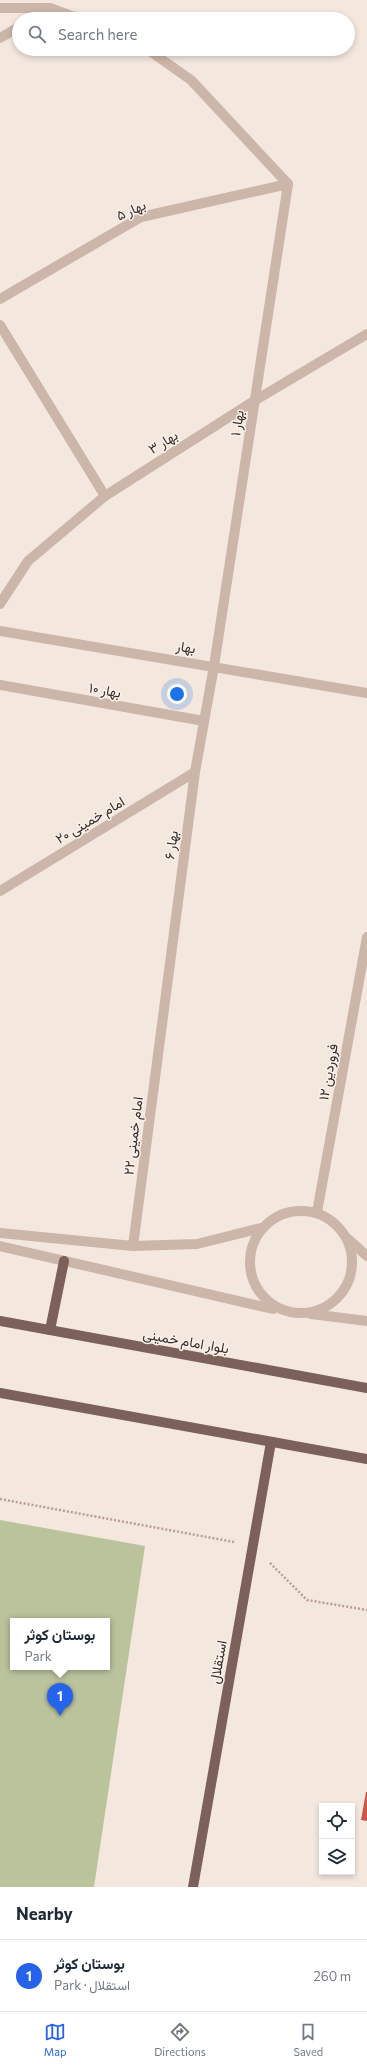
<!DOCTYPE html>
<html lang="en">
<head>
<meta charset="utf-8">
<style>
	body { margin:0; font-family:Commissioner,Vazirmatn,sans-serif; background:#f2f2f3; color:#1f2937 }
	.controls { position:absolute; right:12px; bottom:12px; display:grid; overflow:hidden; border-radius:0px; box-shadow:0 2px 6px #0003 }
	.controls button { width:36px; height:36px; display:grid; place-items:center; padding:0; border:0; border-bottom:1px solid #e0e1e3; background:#fff; color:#1f2937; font:20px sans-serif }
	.you { position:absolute; left:177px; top:694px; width:14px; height:14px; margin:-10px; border:3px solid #fff; border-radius:50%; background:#1a73e8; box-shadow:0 0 0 6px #1a73e833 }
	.badge { display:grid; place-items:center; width:26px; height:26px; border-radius:50%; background:#2563eb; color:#fff; font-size:13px; font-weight:700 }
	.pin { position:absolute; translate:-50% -33px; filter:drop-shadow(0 1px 2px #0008) }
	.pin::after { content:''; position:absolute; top:21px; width:14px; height:12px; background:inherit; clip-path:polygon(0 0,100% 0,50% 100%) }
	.popup { position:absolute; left:10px; top:1618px; width:100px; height:52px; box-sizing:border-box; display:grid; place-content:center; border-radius:0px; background:#fff; filter:drop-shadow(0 1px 3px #0005); font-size:13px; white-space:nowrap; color:#747a83 }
	.popup b { font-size:15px; color:#1f2937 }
	.popup::after { content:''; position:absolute; left:50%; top:100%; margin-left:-8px; border:8px solid transparent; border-top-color:#fff }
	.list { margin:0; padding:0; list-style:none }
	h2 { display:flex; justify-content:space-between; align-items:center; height:52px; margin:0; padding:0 16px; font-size:17px }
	h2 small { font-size:13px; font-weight:400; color:#747a83 }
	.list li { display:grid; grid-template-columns:26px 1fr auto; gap:12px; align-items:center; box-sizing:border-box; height:72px; padding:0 16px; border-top:1px solid #e0e1e3 }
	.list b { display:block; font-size:15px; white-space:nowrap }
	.list p { margin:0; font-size:13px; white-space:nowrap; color:#747a83 }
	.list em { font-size:13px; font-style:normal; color:#747a83 }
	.icon { flex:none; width:22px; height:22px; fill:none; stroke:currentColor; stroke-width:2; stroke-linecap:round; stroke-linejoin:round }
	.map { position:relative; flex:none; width:367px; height:1887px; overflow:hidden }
	.search { position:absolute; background:#fff; box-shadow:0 2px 6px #0003; left:12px; right:12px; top:12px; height:44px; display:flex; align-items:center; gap:10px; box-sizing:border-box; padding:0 14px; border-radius:22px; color:#747a83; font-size:15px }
	.sheet { height:124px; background:#fff }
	nav { display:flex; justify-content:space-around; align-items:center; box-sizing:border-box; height:56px; border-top:1px solid #e0e1e3; background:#fff; font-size:11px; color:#747a83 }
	nav a { display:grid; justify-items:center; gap:2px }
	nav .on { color:#2563eb }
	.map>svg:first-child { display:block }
	.green { fill:#bbc39d; fill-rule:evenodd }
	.building { fill:#c95747 }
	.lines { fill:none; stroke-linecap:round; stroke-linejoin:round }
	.path { stroke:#b89f93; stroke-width:2.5; stroke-dasharray:2 2; stroke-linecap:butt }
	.minor { stroke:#ccb5a9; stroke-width:10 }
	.major { stroke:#7b615a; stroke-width:10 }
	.labels { text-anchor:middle; stroke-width:3; stroke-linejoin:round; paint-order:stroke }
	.street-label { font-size:14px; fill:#392c29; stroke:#faf1eb }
</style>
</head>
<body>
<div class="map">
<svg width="367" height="1887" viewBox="0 0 367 1887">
	<rect width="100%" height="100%" fill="#f3e7de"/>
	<!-- green -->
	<path class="green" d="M0 1520 145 1546 94 1887H0ZM13 1621H107V1667H13Z"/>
	<!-- building -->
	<path class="building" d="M366 1792H367V1821L361 1820Z"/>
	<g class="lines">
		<!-- path -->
		<g class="path">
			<path d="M0 1499 234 1542"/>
			<path d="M270 1563 307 1600 367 1610"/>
		</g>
		<!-- minor -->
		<g class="minor">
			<path d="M0 8H50L80 19"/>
			<path d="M32 19 49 9"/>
			<path d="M0 38 19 27"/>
			<path d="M147 49 191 80 288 184"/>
			<path d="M0 299 141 217 288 184"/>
			<path d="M0 325 105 496"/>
			<path d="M0 604 28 561 105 496 254 401 367 334"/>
			<path d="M0 631 367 693"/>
			<path d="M0 685 204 721"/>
			<path d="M0 891 195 772"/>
			<circle cx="301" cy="1262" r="51"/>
			<path d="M317 1212 367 937"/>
			<path d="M0 1233 133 1246 197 1244 261 1228"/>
			<path d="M348 1239 367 1256"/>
			<path d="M0 1246 273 1309"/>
			<path d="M133 1246 195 772 214 666 288 184"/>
			<path d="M311 1314 367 1321"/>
		</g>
		<!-- major -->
		<g class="major">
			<path d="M0 1321 367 1388"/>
			<path d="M50 1330 64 1261"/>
			<path d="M0 1393 367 1459"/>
			<path d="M193 1887 271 1442"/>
		</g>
	</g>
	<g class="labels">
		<!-- street labels -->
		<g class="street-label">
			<text transform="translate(131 210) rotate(-24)" y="5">بهار ۵</text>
			<text transform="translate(237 423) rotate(-81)" y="5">بهار ۱</text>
			<text transform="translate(163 442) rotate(-32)" y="5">بهار ۳</text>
			<text transform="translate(186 647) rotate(9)" y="5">بهار</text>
			<text transform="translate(105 690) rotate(10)" y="5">بهار ۱۰</text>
			<text transform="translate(90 820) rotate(-31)" y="5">امام خمینی ۲۰</text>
			<text transform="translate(171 845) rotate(-82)" y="5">بهار ۶</text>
			<text transform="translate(328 1072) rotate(-80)" y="5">۱۲ فروردین</text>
			<text transform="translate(133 1136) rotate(-83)" y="5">امام خمینی ۲۲</text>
			<text transform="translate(186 1341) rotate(10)" y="5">بلوار امام خمینی</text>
			<text transform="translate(218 1662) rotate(-80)" y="5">استقلال</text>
		</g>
	</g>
</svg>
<div class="controls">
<button><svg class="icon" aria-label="locate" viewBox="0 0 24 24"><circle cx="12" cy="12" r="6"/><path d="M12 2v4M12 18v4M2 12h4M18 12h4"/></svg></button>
<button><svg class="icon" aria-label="layers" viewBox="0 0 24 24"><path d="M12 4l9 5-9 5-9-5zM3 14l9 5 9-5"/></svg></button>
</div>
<div class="you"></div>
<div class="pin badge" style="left:60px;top:1716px">1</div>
<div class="popup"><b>بوستان کوثر</b>Park</div>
<div class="search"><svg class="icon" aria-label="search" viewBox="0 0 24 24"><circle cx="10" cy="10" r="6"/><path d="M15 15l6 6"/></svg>Search here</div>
</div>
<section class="sheet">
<h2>Nearby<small></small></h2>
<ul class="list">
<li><span class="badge">1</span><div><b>بوستان کوثر</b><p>Park · استقلال</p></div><em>260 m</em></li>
</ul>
</section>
<nav>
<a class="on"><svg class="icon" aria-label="map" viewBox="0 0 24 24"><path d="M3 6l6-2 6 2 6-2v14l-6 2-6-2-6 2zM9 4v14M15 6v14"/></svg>Map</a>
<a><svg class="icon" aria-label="directions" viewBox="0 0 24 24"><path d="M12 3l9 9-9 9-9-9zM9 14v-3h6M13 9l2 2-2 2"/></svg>Directions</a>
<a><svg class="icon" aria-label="saved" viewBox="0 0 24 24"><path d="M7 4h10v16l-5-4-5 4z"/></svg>Saved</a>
</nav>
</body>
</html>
